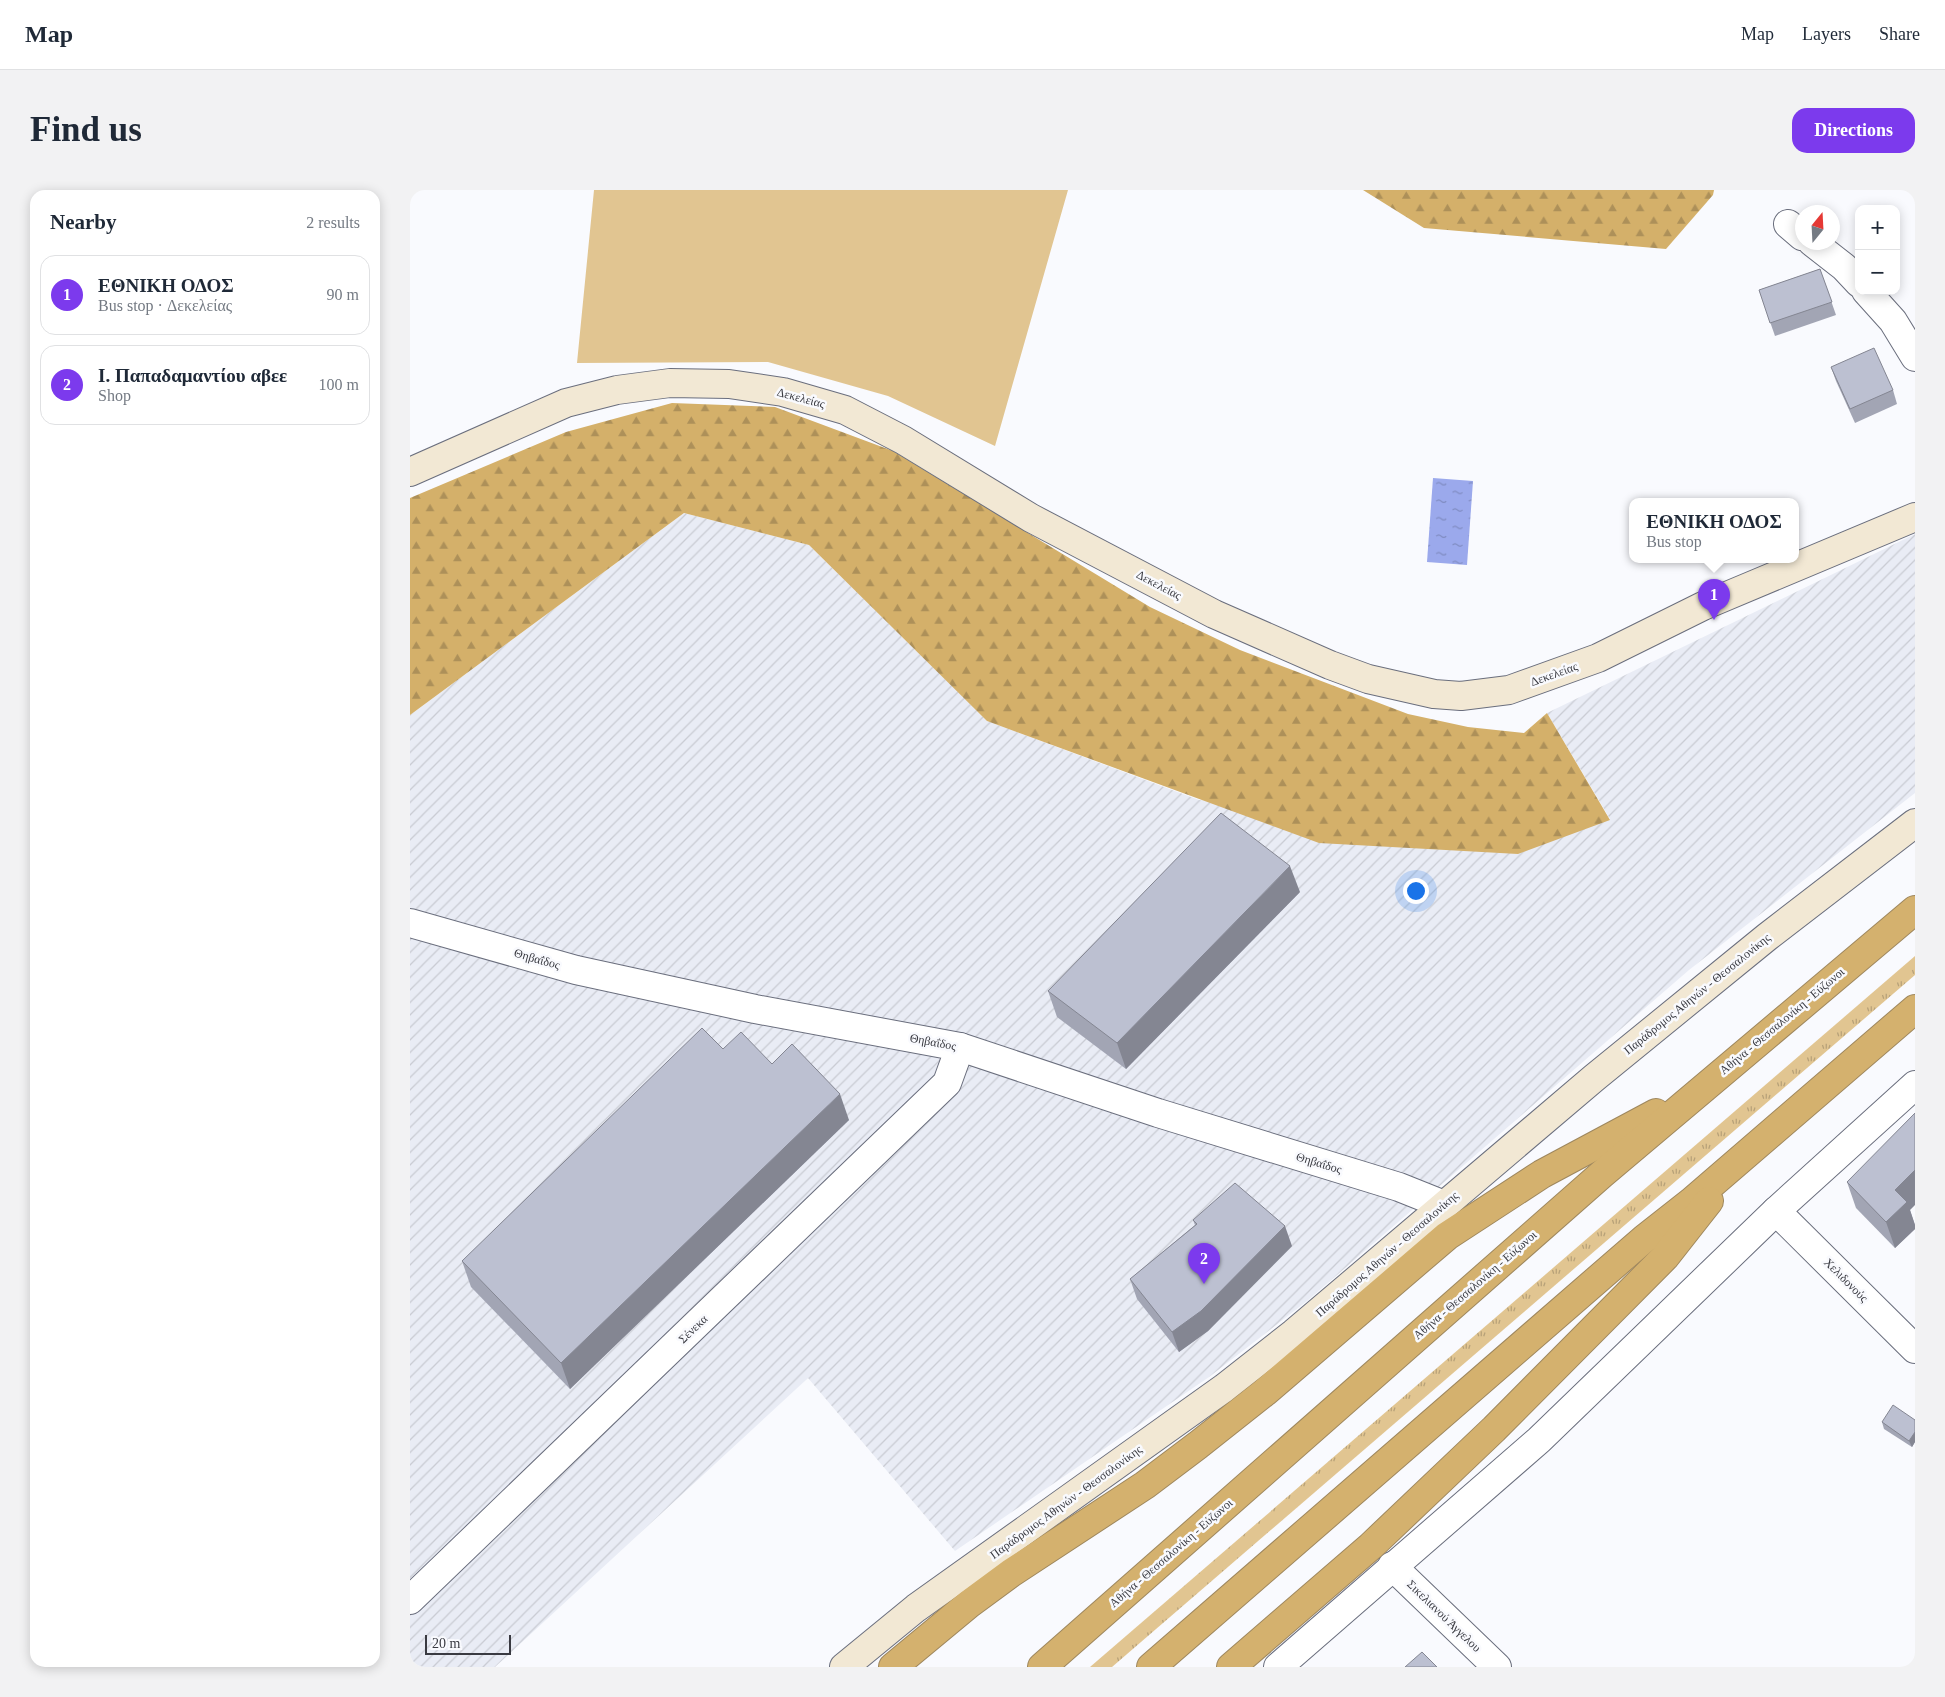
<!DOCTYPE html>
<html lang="en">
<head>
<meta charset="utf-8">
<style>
	body { margin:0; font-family:"Times New Roman",serif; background:#f2f2f3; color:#1f2937 }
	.controls { position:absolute; right:15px; top:15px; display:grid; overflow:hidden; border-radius:10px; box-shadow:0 2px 12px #0003 }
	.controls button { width:45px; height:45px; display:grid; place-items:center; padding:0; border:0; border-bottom:1px solid #e0e1e3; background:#fff; color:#1f2937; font:25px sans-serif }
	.compass { position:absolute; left:1385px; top:15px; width:45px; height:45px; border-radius:50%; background:#fff; box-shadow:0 2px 12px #0003; rotate:18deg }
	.scale { position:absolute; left:15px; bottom:12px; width:86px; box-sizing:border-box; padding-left:5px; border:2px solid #393a41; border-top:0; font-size:14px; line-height:18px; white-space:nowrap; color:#393a41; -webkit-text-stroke:4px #f9fafe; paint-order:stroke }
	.you { position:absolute; left:1005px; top:700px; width:18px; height:18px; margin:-12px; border:4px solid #fff; border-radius:50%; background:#1a73e8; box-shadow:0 0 0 8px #1a73e833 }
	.badge { display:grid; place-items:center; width:32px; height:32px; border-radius:50%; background:#7c3aed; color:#fff; font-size:16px; font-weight:700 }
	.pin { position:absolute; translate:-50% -41px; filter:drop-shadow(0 1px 2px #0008) }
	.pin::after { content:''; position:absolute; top:26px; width:18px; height:15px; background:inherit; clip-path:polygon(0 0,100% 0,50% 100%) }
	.popup { position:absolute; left:1219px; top:308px; width:170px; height:65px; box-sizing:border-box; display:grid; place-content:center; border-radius:10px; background:#fff; filter:drop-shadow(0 1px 4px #0005); font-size:16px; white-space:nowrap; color:#747a83 }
	.popup b { font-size:19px; color:#1f2937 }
	.popup::after { content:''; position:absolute; left:50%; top:100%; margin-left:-10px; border:10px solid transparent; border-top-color:#fff }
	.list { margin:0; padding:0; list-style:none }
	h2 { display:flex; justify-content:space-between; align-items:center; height:65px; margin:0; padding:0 20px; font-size:21px }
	h2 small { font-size:16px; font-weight:400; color:#747a83 }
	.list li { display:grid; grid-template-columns:32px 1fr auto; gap:15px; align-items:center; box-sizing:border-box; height:80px; margin:0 10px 10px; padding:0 10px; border:1px solid #e0e1e3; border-radius:15px }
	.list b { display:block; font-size:19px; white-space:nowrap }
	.list p { margin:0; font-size:16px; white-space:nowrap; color:#747a83 }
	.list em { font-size:16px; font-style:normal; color:#747a83 }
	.map { position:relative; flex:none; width:1505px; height:1477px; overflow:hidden; border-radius:15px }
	header { display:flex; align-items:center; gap:30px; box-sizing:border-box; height:70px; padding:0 25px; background:#fff; border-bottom:1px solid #e0e1e3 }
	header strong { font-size:24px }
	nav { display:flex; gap:28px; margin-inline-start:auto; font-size:18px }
	.intro { display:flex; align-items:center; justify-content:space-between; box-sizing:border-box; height:120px; padding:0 30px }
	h1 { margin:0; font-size:35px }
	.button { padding:12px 22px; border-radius:15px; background:#7c3aed; color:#fff; font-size:18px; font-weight:700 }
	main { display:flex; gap:30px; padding:0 30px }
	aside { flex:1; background:#fff; border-radius:15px; box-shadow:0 2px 12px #0003 }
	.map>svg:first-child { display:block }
	.industrial { fill:url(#industrial-furrows) }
	.grass { fill:url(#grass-tufts) }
	.forest { fill:url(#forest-firs) }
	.garden { fill:#e1c591 }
	.water { fill:url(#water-ripples) }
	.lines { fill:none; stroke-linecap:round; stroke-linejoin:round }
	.minor-casing { stroke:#6a6e7d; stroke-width:30 }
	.secondary-casing { stroke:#6a6e7d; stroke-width:30 }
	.motorway-casing { stroke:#9e875e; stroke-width:30 }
	.minor { stroke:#fff; stroke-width:28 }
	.secondary { stroke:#f2e8d4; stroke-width:28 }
	.motorway { stroke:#d4b16e; stroke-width:28 }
	.wall { fill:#a2a5b4 }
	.shaded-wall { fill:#848692 }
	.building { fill:#bcc0d1; stroke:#848692 }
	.labels { text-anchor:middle; stroke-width:5; stroke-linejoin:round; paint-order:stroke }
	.street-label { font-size:12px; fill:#393a41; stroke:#f9fafe }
</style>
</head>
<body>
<header>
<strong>Map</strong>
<nav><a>Map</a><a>Layers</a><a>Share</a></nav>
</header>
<div class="intro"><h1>Find us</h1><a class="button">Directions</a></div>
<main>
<aside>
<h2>Nearby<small>2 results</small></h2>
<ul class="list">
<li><span class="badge">1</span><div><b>ΕΘΝΙΚΗ ΟΔΟΣ</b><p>Bus stop · Δεκελείας</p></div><em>90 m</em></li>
<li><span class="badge">2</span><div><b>Ι. Παπαδαμαντίου αβεε</b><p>Shop</p></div><em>100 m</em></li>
</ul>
</aside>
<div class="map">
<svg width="1505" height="1477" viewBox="0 0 1505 1477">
	<defs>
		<pattern id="industrial-furrows" width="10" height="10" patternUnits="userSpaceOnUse" patternTransform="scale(1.25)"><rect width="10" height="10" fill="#e9ecf5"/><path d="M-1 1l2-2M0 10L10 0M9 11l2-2" fill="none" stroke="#c9cbd3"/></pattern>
		<pattern id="grass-tufts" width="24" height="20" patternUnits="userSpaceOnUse" patternTransform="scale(1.25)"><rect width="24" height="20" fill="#e1c591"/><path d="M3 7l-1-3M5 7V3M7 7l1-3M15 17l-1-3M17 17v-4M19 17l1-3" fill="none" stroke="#b7a178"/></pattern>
		<pattern id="forest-firs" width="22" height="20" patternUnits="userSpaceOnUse" patternTransform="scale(1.25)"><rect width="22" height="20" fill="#d4b06a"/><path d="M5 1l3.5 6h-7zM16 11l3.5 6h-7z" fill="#ad9059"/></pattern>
		<pattern id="water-ripples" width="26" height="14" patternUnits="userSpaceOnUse" patternTransform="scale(1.25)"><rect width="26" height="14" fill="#9ba9ec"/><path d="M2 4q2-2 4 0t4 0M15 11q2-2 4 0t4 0" fill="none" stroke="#7f8bc1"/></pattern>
	</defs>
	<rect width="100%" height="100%" fill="#f9fafe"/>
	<!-- industrial -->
	<path class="industrial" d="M274 323 399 355 577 531 789 610 1200 629 1137 523 1505 344V603L1279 780 897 1111 799 1187 545 1361 398 1188 85 1477H0V525Z"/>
	<!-- grass -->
	<path class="grass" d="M1505 766V785L702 1477H680Z"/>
	<!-- forest -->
	<g class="forest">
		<path d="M953 0H1304L1303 5 1256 59 1014 38Z"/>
		<path d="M262 213 365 217 483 261 740 417 830 460 998 524 1058 537 1114 543 1137 523 1200 630 1108 664 909 653 577 531 399 355 274 323 0 525V308L156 242Z"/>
	</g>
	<!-- garden -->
	<path class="garden" d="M184 0H658L585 256 478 206 358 172 167 173Z"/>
	<!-- water -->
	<path class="water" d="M1023 288 1063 291 1057 375 1017 372Z"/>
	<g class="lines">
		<!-- minor casing -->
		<g class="minor-casing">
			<g id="minor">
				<path d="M1378 34 1392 46"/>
				<path d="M1402 52 1434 77 1449 93"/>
				<path d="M1456 101 1483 131 1505 167"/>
				<path d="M0 733 166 780 345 819 550 857 748 923 989 997 1034 1015"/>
				<path d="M1366 1021 1505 1159"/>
				<path d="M982 1376 1087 1477"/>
				<path d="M0 1410 537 893 550 857"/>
				<path d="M868 1477 1129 1250 1366 1021 1505 895"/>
			</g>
		</g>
		<!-- secondary casing -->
		<g class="secondary-casing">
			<g id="secondary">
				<path d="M0 282 156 213 207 200 260 193 319 194 373 202 435 220 493 250 621 328 804 424 920 475 958 489 1024 504 1051 506 1099 500 1188 468 1293 416 1505 327"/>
				<path d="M434 1477 506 1418 814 1198 884 1143 1184 888 1357 747 1505 633"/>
			</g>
		</g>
		<!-- motorway casing -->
		<g class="motorway-casing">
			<g id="motorway">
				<path d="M483 1477 559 1414 601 1383 735 1295 788 1255 855 1202 1037 1046 1132 984 1246 923"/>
				<path d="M632 1477 1192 984 1505 720"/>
				<path d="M741 1477 1234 1049 1281 1012 1505 819"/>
				<path d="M821 1477 961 1356 1084 1239 1255 1067 1299 1011"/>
			</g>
		</g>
		<!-- minor -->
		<use href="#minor" class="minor"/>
		<!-- secondary -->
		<use href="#secondary" class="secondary"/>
		<!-- motorway -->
		<use href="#motorway" class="motorway"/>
	</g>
	<!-- wall -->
	<g class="wall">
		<path d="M1410 79 1426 125 1365 146 1349 100Z"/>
		<path d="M1421 177 1483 200 1487 214 1445 233 1426 191Z"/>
		<path d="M890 702 716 879 647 827 638 801Z"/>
		<path d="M313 859 362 874 439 930 160 1199 61 1097 52 1071Z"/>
		<path d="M1437 992 1500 1020 1505 1035V1039L1485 1058 1446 1018Z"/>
		<path d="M783 1030 882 1056 798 1141 769 1162 727 1109 720 1089 785 1035Z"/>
		<path d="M1505 1230V1252L1502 1257 1474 1239 1472 1232Z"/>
	</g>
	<!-- shaded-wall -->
	<g class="shaded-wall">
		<path d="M880 676 890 702 716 879 707 853Z"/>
		<path d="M430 904 439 930 160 1199 151 1173Z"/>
		<path d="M1505 980V1015L1500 1020 1505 1035V1039L1485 1058 1476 1032 1485 1000Z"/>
		<path d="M875 1036 882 1056 798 1141 769 1162 762 1142Z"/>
		<path d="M1505 1242V1252L1502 1257 1499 1251Z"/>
	</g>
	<!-- building -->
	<g class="building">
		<path d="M1410 79 1422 112 1360 133 1349 100Z"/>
		<path d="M1464 158 1483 200 1440 219 1421 177Z"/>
		<path d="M811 623 880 676 707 853 638 801Z"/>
		<path d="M292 838 313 859 331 842 362 874 382 854 430 904 151 1173 52 1071Z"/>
		<path d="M1505 923V980L1485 1000 1497 1012 1476 1032 1437 992Z"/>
		<path d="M825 993 875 1036 791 1121 762 1142 720 1089 787 1034 783 1030Z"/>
		<path d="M1483 1215 1505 1230V1242L1499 1251 1472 1232Z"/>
		<path d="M1012 1462 1027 1477H995Z"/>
	</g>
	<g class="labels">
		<!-- street labels -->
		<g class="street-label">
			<text transform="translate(391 208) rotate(15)" y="4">Δεκελείας</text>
			<text transform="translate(749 395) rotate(28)" y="4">Δεκελείας</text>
			<text transform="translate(1144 484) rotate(-20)" y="4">Δεκελείας</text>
			<text transform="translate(127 769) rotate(16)" y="4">Θηβαΐδος</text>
			<text transform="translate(1287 804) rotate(-39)" y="4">Παράδρομος Αθηνών - Θεσσαλονίκης</text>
			<text transform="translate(1372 831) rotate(-40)" y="4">Αθήνα - Θεσσαλονίκη - Εύζωνοι</text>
			<text transform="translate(523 852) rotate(11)" y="4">Θηβαΐδος</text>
			<text transform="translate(909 973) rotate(17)" y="4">Θηβαΐδος</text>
			<text transform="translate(977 1064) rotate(-41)" y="4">Παράδρομος Αθηνών - Θεσσαλονίκης</text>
			<text transform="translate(1436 1090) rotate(45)" y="4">Χελιδονούς</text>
			<text transform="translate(1065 1095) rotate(-41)" y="4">Αθήνα - Θεσσαλονίκη - Εύζωνοι</text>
			<text transform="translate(283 1139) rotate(-44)" y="4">Σένεκα</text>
			<text transform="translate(656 1312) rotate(-36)" y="4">Παράδρομος Αθηνών - Θεσσαλονίκης</text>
			<text transform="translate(761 1363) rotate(-41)" y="4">Αθήνα - Θεσσαλονίκη - Εύζωνοι</text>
			<text transform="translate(1034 1426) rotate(44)" y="4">Σικελιανού Άγγελου</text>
		</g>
	</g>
</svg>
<div class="controls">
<button>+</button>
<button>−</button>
</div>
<svg class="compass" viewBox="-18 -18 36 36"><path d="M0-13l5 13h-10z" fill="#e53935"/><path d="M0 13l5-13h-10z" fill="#747a83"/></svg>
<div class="scale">20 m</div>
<div class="you"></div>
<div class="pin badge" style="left:1304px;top:430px">1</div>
<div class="popup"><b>ΕΘΝΙΚΗ ΟΔΟΣ</b>Bus stop</div>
<div class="pin badge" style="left:794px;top:1094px">2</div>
</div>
</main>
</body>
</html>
